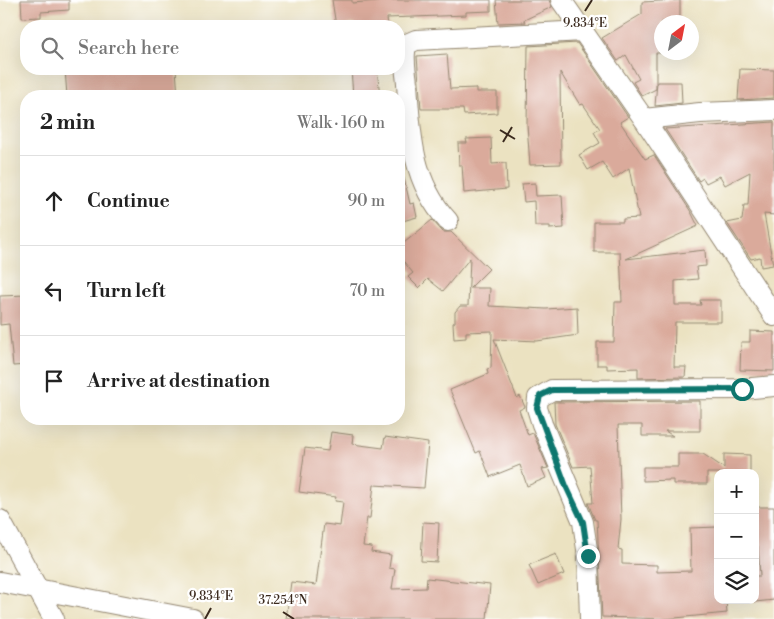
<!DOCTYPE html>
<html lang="en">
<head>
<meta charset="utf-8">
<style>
	body { margin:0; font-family:"Libre Bodoni",serif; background:#f6f6f6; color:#222 }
	.controls { position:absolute; right:15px; bottom:15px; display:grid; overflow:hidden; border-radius:10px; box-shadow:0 5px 20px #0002 }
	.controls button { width:45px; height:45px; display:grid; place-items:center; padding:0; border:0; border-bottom:1px solid #e0e0e0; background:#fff; color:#222; font:25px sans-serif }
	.compass { position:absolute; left:654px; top:15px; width:45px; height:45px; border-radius:50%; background:#fff; box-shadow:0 5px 20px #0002; rotate:32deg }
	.stop { position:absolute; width:15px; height:15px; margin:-11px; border:4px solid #0f766e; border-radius:50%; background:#fff }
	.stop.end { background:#0f766e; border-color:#fff; box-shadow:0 1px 5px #0008 }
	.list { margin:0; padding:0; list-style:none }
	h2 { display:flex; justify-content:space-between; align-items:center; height:65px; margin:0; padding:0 20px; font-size:21px }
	h2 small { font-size:16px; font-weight:400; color:#767676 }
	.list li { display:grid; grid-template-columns:32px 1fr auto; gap:15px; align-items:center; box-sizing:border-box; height:90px; padding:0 20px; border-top:1px solid #e0e0e0 }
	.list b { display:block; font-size:19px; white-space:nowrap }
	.list em { font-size:16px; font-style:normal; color:#767676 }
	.icon { flex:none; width:28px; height:28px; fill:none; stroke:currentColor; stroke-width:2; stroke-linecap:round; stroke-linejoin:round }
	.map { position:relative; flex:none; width:774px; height:619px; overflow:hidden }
	.search { position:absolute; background:#fff; box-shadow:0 5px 20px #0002; left:20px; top:20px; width:385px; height:55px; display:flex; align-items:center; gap:12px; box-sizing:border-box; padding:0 18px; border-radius:20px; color:#767676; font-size:19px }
	.panel { position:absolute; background:#fff; box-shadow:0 5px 20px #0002; left:20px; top:90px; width:385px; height:335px; border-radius:20px }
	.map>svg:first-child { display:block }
	.building { fill:#daaa9b }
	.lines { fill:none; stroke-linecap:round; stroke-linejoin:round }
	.minor-casing { stroke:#938670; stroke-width:22 }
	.minor { stroke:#fff; stroke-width:20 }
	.route { stroke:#0f766e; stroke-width:6 }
	.ticks { fill:none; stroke:#3b2a1e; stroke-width:2 }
	.ticks-label { font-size:12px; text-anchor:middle; fill:#3b2a1e; stroke:#fff; stroke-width:4.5; stroke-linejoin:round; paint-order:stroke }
</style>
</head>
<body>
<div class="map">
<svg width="774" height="619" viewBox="0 0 774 619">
	<rect width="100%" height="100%" fill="#fff"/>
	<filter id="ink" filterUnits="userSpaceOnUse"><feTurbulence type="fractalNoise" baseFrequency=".02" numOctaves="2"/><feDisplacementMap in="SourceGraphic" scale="10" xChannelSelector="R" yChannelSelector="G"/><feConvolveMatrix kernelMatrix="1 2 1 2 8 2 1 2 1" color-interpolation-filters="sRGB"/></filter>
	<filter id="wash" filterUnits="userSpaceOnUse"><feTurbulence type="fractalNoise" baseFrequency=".0096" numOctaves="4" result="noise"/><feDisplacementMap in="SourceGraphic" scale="20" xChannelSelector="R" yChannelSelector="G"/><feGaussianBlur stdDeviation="1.12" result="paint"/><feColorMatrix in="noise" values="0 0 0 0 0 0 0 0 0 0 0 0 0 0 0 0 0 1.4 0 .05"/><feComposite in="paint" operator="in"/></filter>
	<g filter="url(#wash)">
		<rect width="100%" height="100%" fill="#ebe2c1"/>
		<g id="blocks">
			<!-- building -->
			<g class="building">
				<path d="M21 0H69V10L41 12V17L22 18Z"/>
				<path d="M332 0H352V3L390 0H491V11L466 12V15L387 18 388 26H355V23L336 26Z"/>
				<path d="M496 0H549L552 7 524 20 525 22 498 23Z"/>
				<path d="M680 0V22H662V53H656V89L642 96 633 82 639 79 626 55 618 61 602 38 642 14V2Z"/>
				<path d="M577 43 628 117 620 122 645 159 654 155 691 212 698 226 626 259 705 250 706 266 696 267 698 279 675 281V305H701L700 300H721V322H675L674 367H686L685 377 638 378V368L607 369V365H597V342H614L615 302H622L621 274 620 252H594V222H623V219L639 218 629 168 613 179 602 162 588 170 579 155 600 143 594 132 600 129 583 104 580 105 560 72 561 164 530 165 527 125 528 46Z"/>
				<path d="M447 54 450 89 476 88V92H497V113L464 115 463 109H421L417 56Z"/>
				<path d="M65 69H176L178 96H67Z"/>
				<path d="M351 69H377L380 96H353Z"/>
				<path d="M740 69 774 70V98L738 100Z"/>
				<path d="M657 82H681L682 103 655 106Z"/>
				<path d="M774 122V215L764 214 773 265 761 267 760 257 751 259 727 223 742 220 744 205H748L750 172 725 185 720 176 706 183 703 178 699 181 665 129Z"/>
				<path d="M491 138 492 164 506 163 507 189 464 193 462 165H459L458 143H467L466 139Z"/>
				<path d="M399 178H404L410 204 414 203 417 217 399 222Z"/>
				<path d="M535 183 536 196 562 195 564 228 550 229V226H535L534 201 524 202 522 184Z"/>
				<path d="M432 220 443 232H451L489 269 470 288H490L489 306 546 309 577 307 578 335 537 341 494 339 517 398 520 396 525 407 519 410 528 435 533 433 548 468 542 469 546 478 527 486 520 465 490 477 480 451 476 453 450 390 488 374 487 369 491 368 492 331 466 332V338L454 339 453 323 455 322V312L460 306H468L470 258 443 291 428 279 419 288 408 277 413 273 399 256V247Z"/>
				<path d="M26 295V365L13 366 9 324 0 325V296Z"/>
				<path d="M750 331 774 332V371L740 370 741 342H750Z"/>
				<path d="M700 401V431H665L673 436H642V425H618L621 519 618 549 622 550V564L657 565V572L691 571 690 528 718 527V600H726L727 613 665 619 602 617 597 520H595L588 503H593L590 466 573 467 555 424 554 402Z"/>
				<path d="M331 432 353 435 352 444 383 448 385 437 428 443 424 488 374 485 370 518H367L363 546 372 547 371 552 391 555 389 568 395 569 392 589 426 588 427 578 490 585 487 619H286L291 582 316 585 324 524 340 526 343 502 335 501 336 497 299 492 305 448 328 451Z"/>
				<path d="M678 454H703L724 468V454L750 455V473H707V484H673V480L643 481V467H678Z"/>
				<path d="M755 507H774V600L755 602V576H760L758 546H755Z"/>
				<path d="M423 522 439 523 437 562 421 561Z"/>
				<path d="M556 554 564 574 538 585 529 565Z"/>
			</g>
		</g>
	</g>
	<g filter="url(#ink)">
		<use href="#blocks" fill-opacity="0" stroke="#938670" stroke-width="1"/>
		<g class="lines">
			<!-- minor casing -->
			<g class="minor-casing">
				<g id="minor">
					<path d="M561 0 644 119 774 316"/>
					<path d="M644 119 700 113 774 110"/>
					<path d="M448 221C412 182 410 133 407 83 406 71 402 55 407 44L416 40 583 31"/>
					<path d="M0 520 54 619"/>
					<path d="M0 582 193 619"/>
					<path d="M590 619 588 556 583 522 542 424 537 408 538 398 552 390 742 389 774 386"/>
				</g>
			</g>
			<!-- minor -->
			<use href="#minor" class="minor"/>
		</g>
	</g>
	<g class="lines" filter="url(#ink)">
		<!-- route -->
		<path class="route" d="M588 556 583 522 566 486 537 408 540 396 552 390 742 389"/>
	</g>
	<!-- ticks -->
	<path class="ticks" d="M585 11 592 0M500 130 515 139M503 142 512 127M283 612 294 619M205 619 211 608"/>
	<g class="ticks-label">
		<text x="585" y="27">9.834°E</text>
		<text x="211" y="600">9.834°E</text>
		<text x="283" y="604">37.254°N</text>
	</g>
</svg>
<div class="controls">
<button>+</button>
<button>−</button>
<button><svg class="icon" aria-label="layers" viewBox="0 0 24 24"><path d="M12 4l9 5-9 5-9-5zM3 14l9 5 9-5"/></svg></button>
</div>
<svg class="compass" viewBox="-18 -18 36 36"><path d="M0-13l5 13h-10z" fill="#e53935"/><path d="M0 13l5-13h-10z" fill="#767676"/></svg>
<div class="stop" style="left:742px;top:389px"></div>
<div class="stop end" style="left:588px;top:556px"></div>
<div class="search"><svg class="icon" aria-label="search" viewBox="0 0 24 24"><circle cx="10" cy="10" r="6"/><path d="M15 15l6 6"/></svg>Search here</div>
<section class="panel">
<h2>2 min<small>Walk · 160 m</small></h2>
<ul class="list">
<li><svg class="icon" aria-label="ahead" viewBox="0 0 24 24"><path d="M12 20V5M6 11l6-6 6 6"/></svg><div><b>Continue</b></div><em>90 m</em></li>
<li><svg class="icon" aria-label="left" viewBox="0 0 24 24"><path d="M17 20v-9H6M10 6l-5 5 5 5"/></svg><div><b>Turn left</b></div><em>70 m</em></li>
<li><svg class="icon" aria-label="arrive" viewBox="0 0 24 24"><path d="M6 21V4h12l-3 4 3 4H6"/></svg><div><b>Arrive at destination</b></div></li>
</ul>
</section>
</div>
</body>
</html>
